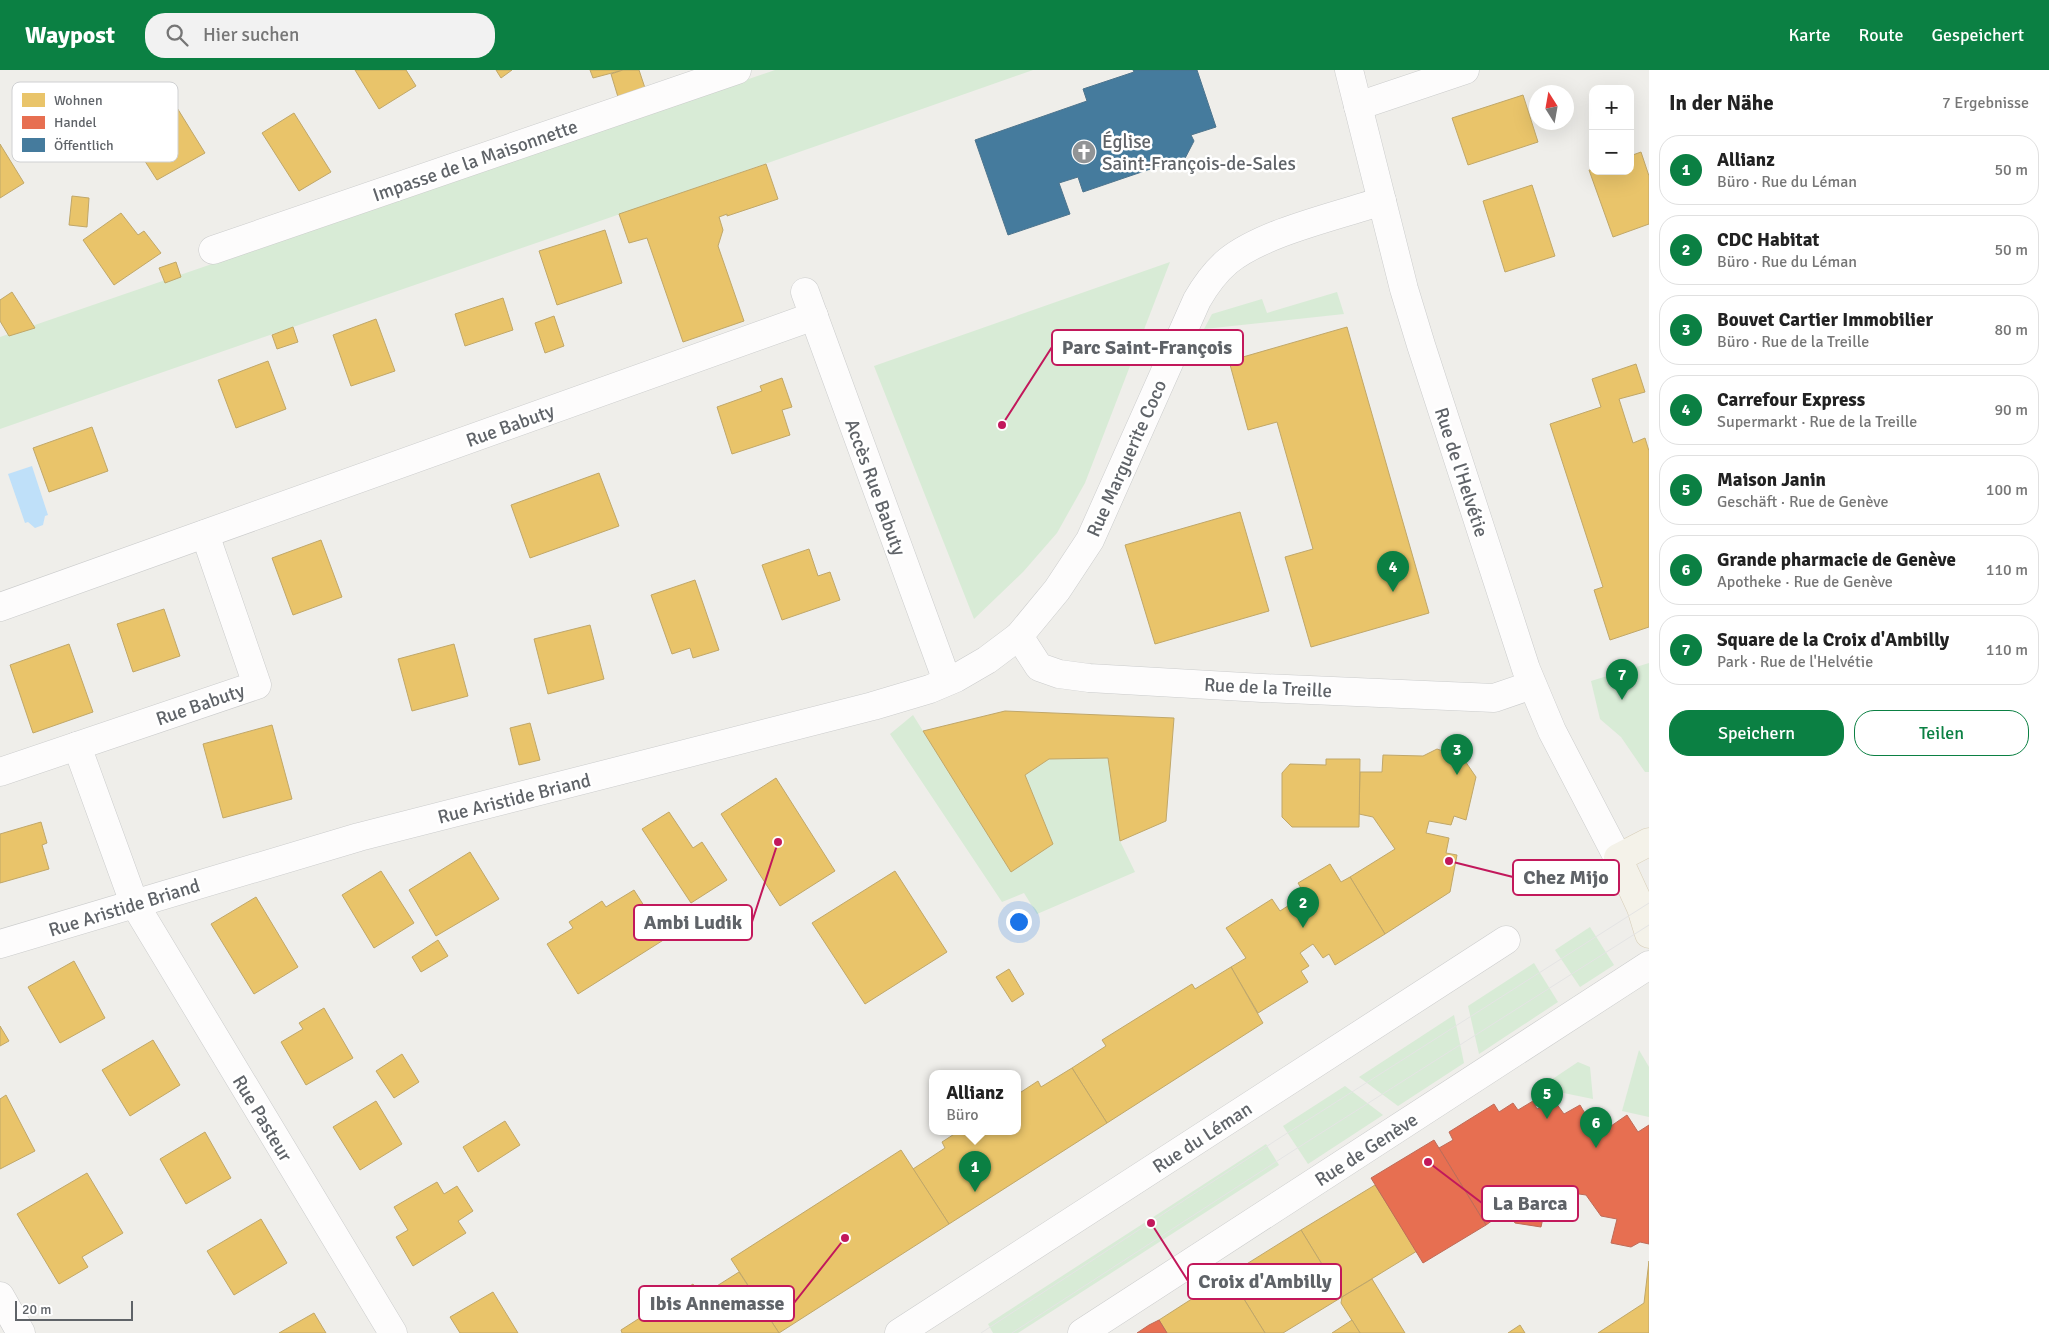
<!DOCTYPE html>
<html lang="de">
<head>
<meta charset="utf-8">
<style>
	body { margin:0; font-family:Signika,sans-serif; background:#f2f2f2; color:#222 }
	.controls { position:absolute; right:15px; top:15px; display:grid; overflow:hidden; border-radius:10px; box-shadow:0 5px 20px #0002 }
	.controls button { width:45px; height:45px; display:grid; place-items:center; padding:0; border:0; border-bottom:1px solid #e0e0e0; background:#fff; color:#222; font:25px sans-serif }
	.compass { position:absolute; left:1529px; top:15px; width:45px; height:45px; border-radius:50%; background:#fff; box-shadow:0 5px 20px #0002; rotate:349deg }
	.scale { position:absolute; left:15px; bottom:12px; width:118px; box-sizing:border-box; padding-left:5px; border:2px solid #5f6368; border-top:0; font-size:14px; line-height:18px; white-space:nowrap; color:#5f6368; -webkit-text-stroke:4px #fff; paint-order:stroke }
	.you { position:absolute; left:1018px; top:851px; width:18px; height:18px; margin:-12px; border:4px solid #fff; border-radius:50%; background:#1a73e8; box-shadow:0 0 0 8px #1a73e833 }
	.badge { display:grid; place-items:center; width:32px; height:32px; border-radius:50%; background:#0b8043; color:#fff; font-size:16px; font-weight:700 }
	.pin { position:absolute; translate:-50% -41px; filter:drop-shadow(0 1px 2px #0008) }
	.pin::after { content:''; position:absolute; top:26px; width:18px; height:15px; background:inherit; clip-path:polygon(0 0,100% 0,50% 100%) }
	.popup { position:absolute; left:929px; top:1000px; width:92px; height:65px; box-sizing:border-box; display:grid; place-content:center; border-radius:10px; background:#fff; filter:drop-shadow(0 1px 4px #0005); font-size:16px; white-space:nowrap; color:#767676 }
	.popup b { font-size:19px; color:#222 }
	.popup::after { content:''; position:absolute; left:50%; top:100%; margin-left:-10px; border:10px solid transparent; border-top-color:#fff }
	.list { margin:0; padding:0; list-style:none }
	h2 { display:flex; justify-content:space-between; align-items:center; height:65px; margin:0; padding:0 20px; font-size:21px }
	h2 small { font-size:16px; font-weight:400; color:#767676 }
	.list li { display:grid; grid-template-columns:32px 1fr auto; gap:15px; align-items:center; box-sizing:border-box; height:70px; margin:0 10px 10px; padding:0 10px; border:1px solid #e0e0e0; border-radius:20px }
	.list b { display:block; font-size:19px; white-space:nowrap }
	.list p { margin:0; font-size:16px; white-space:nowrap; color:#767676 }
	.list em { font-size:16px; font-style:normal; color:#767676 }
	.actions { display:flex; gap:10px; padding:15px 20px }
	.actions a { flex:1; padding:11px 0; border:1px solid #0b8043; border-radius:20px; text-align:center; font-size:18px; color:#0b8043 }
	.actions .main { background:#0b8043; color:#fff }
	.icon { flex:none; width:28px; height:28px; fill:none; stroke:currentColor; stroke-width:2; stroke-linecap:round; stroke-linejoin:round }
	.map { position:relative; flex:none; width:1649px; height:1263px; overflow:hidden }
	header { display:flex; align-items:center; gap:30px; box-sizing:border-box; height:70px; padding:0 25px; background:#0b8043; color:#fff }
	header strong { font-size:24px }
	nav { display:flex; gap:28px; margin-inline-start:auto; font-size:18px }
	.search { width:350px; height:45px; background:#f2f2f2; display:flex; align-items:center; gap:12px; box-sizing:border-box; padding:0 18px; border-radius:20px; color:#767676; font-size:19px }
	main { display:flex }
	aside { flex:1; background:#fff }
	.map>svg:first-child { display:block }
	.green { fill:#d8ebd6 }
	.water { fill:#bfe0f9 }
	.homes { fill:#e9c46a; stroke:#c0a769 }
	.shops { fill:#e76f51; stroke:#be6b58 }
	.public { fill:#457b9d; stroke:#4d748d }
	.lines { fill:none; stroke-linecap:round; stroke-linejoin:round }
	.minor-casing { stroke:#cbcccc; stroke-width:29 }
	.major-casing { stroke:#d7ceb8; stroke-width:29 }
	.minor { stroke:#fdfcfc; stroke-width:28 }
	.major { stroke:#f4f2e9; stroke-width:28 }
	.tram { stroke:#e4e4e4; stroke-width:1 }
	.labels { text-anchor:middle; stroke-width:5; stroke-linejoin:round; paint-order:stroke }
	.poi-label { font-size:19px; fill:#5f6368; stroke:#fff; text-anchor:start }
	.street-label { font-size:19px; fill:#5f6368; stroke:#fff }
	.key { fill:#fff; stroke:#cfd0d2; stroke-width:1 }
	.key-label { font-size:14px; fill:#5f6368 }
	.leader { fill:none; stroke:#c2185b; stroke-width:2 }
	.callout-dot { fill:#c2185b; stroke:#fff; stroke-width:2 }
	.callout { fill:#fff; stroke:#c2185b; stroke-width:2 }
	.callout-label { font-size:20px; text-anchor:middle; font-weight:bold; fill:#5f6368 }
</style>
</head>
<body>
<header>
<strong>Waypost</strong>
<div class="search"><svg class="icon" aria-label="search" viewBox="0 0 24 24"><circle cx="10" cy="10" r="6"/><path d="M15 15l6 6"/></svg>Hier suchen</div>
<nav><a>Karte</a><a>Route</a><a>Gespeichert</a></nav>
</header>
<main>
<div class="map">
<svg width="1649" height="1263" viewBox="0 0 1649 1263">
	<rect width="100%" height="100%" fill="#efeeea"/>
	<!-- green -->
	<g class="green">
		<path d="M775 0H1033C689 122 344 238 0 359V267Z"/>
		<path d="M1170 192 1085 413 1057 463 1023 502 974 549 874 296Z"/>
		<path d="M1337 222 1344 244 1204 259 1212 244 1262 229 1267 243Z"/>
		<path d="M1649 593V702H1645L1621 667 1600 649 1591 611Z"/>
		<path d="M913 645 1011 802 1053 774 1025 705 1049 689 1108 688 1120 771 1135 802 1037 844 1024 823 1002 832 890 664Z"/>
		<path d="M1590 857 1614 895 1580 917 1555 880Z"/>
		<path d="M1534 893 1558 932 1479 984 1468 936Z"/>
		<path d="M1454 945 1464 993 1398 1036 1359 1007Z"/>
		<path d="M1639 980 1649 997V1047L1622 1041Z"/>
		<path d="M1578 992 1590 997 1593 1029 1539 1018Z"/>
		<path d="M1345 1016 1383 1045 1308 1094 1283 1056Z"/>
		<path d="M1266 1074 1279 1095 1018 1263H993L988 1254Z"/>
	</g>
	<!-- water -->
	<path class="water" d="M32 396 48 445 45 446 43 455 35 458 28 452 25 453 8 404Z"/>
	<!-- homes -->
	<g class="homes">
		<path d="M355 0H406L416 16 379 39Z"/>
		<path d="M496 0H512L501 8Z"/>
		<path d="M590 0H623L593 8Z"/>
		<path d="M623 0H639L645 18 618 27 611 4Z"/>
		<path d="M166 20 205 83 157 110 118 49Z"/>
		<path d="M1523 25 1538 72 1468 95 1452 48Z"/>
		<path d="M294 43 331 102 299 121 262 63Z"/>
		<path d="M0 74 24 113 0 128Z"/>
		<path d="M1641 82 1649 106V154L1613 167 1589 100 1630 101V86Z"/>
		<path d="M766 94 778 129 727 146V144L719 147 723 160 718 176 744 251 683 272 647 168 629 173 619 144Z"/>
		<path d="M1532 115 1555 186 1505 202 1483 131Z"/>
		<path d="M72 126 89 128 87 157 69 155Z"/>
		<path d="M121 143 138 165 144 161 161 183 114 215 83 170Z"/>
		<path d="M605 160 622 213 557 235 539 181Z"/>
		<path d="M176 192 181 207 165 213 159 198Z"/>
		<path d="M12 222 35 258 9 266 0 251V230Z"/>
		<path d="M503 228 513 260 465 276 455 244Z"/>
		<path d="M554 246 564 276 545 283 535 253Z"/>
		<path d="M376 249 395 301 351 316 333 265Z"/>
		<path d="M293 257 298 272 277 279 272 265Z"/>
		<path d="M1347 257 1429 543 1311 577 1285 487 1313 479 1277 352 1248 360 1229 291Z"/>
		<path d="M268 291 286 339 236 358 218 310Z"/>
		<path d="M1636 294 1645 322 1619 329 1633 373 1645 368 1649 381V557L1610 570 1594 520 1603 517 1550 354 1601 337 1592 309Z"/>
		<path d="M782 308 792 337 782 340 790 365 732 384 717 337 762 321 760 316Z"/>
		<path d="M92 357 108 401 49 422 33 378Z"/>
		<path d="M599 403 619 456 530 488 511 435Z"/>
		<path d="M1240 442 1269 541 1155 574 1125 475Z"/>
		<path d="M321 470 342 527 293 545 272 488Z"/>
		<path d="M809 479 818 506 830 502 840 530 782 550 762 495Z"/>
		<path d="M695 510 719 580 693 588 690 578 672 584 651 525Z"/>
		<path d="M164 539 180 586 133 602 117 554Z"/>
		<path d="M590 555 604 609 548 624 534 569Z"/>
		<path d="M69 574 93 642 33 663 10 595Z"/>
		<path d="M454 574 468 626 412 641 398 589Z"/>
		<path d="M1005 641 1174 648 1166 751 1120 771 1108 688 1049 689 1025 705 1053 774 1011 802 923 661Z"/>
		<path d="M530 653 540 690 519 695 510 658Z"/>
		<path d="M272 655 292 729 223 748 203 674Z"/>
		<path d="M1437 679 1463 688 1476 707 1466 750 1454 746 1451 755 1429 751 1426 763 1449 768 1446 783 1457 785 1450 822 1385 864 1350 807 1395 779 1373 747 1359 744 1360 702H1382L1383 685 1423 686Z"/>
		<path d="M1326 689H1360L1359 757H1292L1282 747V703L1290 694 1326 695Z"/>
		<path d="M776 708 835 801 780 836 721 744Z"/>
		<path d="M669 742 693 778 702 772 727 810 691 833 642 759Z"/>
		<path d="M41 752 47 773 42 775 49 799 0 813V764Z"/>
		<path d="M470 782 499 829 436 866 409 820Z"/>
		<path d="M1330 794 1341 812 1350 807 1385 864 1335 895 1329 884 1323 888 1313 874 1307 878 1300 883 1309 896 1301 901 1308 912 1258 943 1231 897 1246 888 1226 858 1272 829 1280 841 1305 825 1298 813Z"/>
		<path d="M381 801 414 853 374 878 342 825Z"/>
		<path d="M895 801 947 882 865 934 812 853Z"/>
		<path d="M634 820 665 869 578 924 547 874 573 858 569 852 602 831 606 837Z"/>
		<path d="M256 827 298 897 254 924 211 854Z"/>
		<path d="M438 870 448 886 421 902 412 887Z"/>
		<path d="M74 891 105 948 60 973 28 917Z"/>
		<path d="M1231 897 1263 953 1107 1053 1072 998 1106 976 1102 970 1192 914 1195 919Z"/>
		<path d="M1009 899 1024 924 1012 932 996 907Z"/>
		<path d="M324 938 353 988 306 1015 281 972 303 959 299 953Z"/>
		<path d="M0 956 9 971 0 976Z"/>
		<path d="M153 970 180 1015 130 1046 102 1000Z"/>
		<path d="M402 984 419 1012 394 1028 376 1001Z"/>
		<path d="M1072 998 1107 1053 949 1154 913 1099 945 1078 942 1072 959 1061H1018V1024L1038 1011 1041 1017Z"/>
		<path d="M6 1025 35 1081 0 1099V1029Z"/>
		<path d="M376 1031 402 1074 360 1100 333 1057Z"/>
		<path d="M505 1051 520 1075 478 1102 463 1077Z"/>
		<path d="M205 1062 231 1108 186 1134 160 1089Z"/>
		<path d="M901 1080 949 1154 779 1263 731 1189Z"/>
		<path d="M87 1103 123 1163 82 1187 88 1197 59 1214 17 1144Z"/>
		<path d="M437 1112 444 1124 457 1116 473 1141 458 1151 466 1163 413 1196 396 1167 408 1160 394 1137Z"/>
		<path d="M1375 1115 1417 1181 1342 1227 1301 1160Z"/>
		<path d="M261 1149 287 1193 234 1225 207 1181Z"/>
		<path d="M1301 1160 1342 1227 1283 1263H1265L1229 1205Z"/>
		<path d="M1649 1191V1263H1598L1644 1233Z"/>
		<path d="M739 1202 779 1263H622L621 1260 693 1214 701 1226Z"/>
		<path d="M1229 1205 1265 1263H1167L1159 1250Z"/>
		<path d="M1372 1209 1405 1263H1360L1341 1233 1342 1227Z"/>
		<path d="M493 1222 518 1263H460L450 1247Z"/>
		<path d="M314 1243 326 1263H279Z"/>
		<path d="M1352 1250 1360 1263H1332Z"/>
		<path d="M1520 1255 1525 1263H1508Z"/>
	</g>
	<!-- shops -->
	<g class="shops">
		<path d="M1553 1029 1564 1044 1580 1035 1598 1065 1627 1045 1638 1062 1649 1055V1174L1640 1172 1631 1177 1611 1173 1617 1149 1601 1146 1586 1125 1579 1124 1560 1136 1546 1134 1541 1157 1515 1153 1507 1140 1486 1155 1439 1078 1453 1070 1449 1062 1494 1034 1499 1042 1513 1033 1518 1040 1533 1031 1537 1039Z"/>
		<path d="M1434 1070 1486 1155 1423 1193 1371 1108Z"/>
		<path d="M1159 1250 1167 1263H1137L1149 1255Z"/>
	</g>
	<!-- public -->
	<path class="public" d="M1133 0H1197L1216 57 1191 65 1194 71 1180 98 1165 94 1083 122 1078 107 1059 113 1070 144 1008 165 975 70 1087 31 1083 19 1134 2Z"/>
	<g class="lines">
		<!-- minor casing -->
		<g class="minor-casing">
			<g id="minor">
				<path d="M1349 0 1404 219 1421 275 1526 599 1552 661 1618 788"/>
				<path d="M1358 36 1465 0"/>
				<path d="M213 180 737 0"/>
				<path d="M805 222 947 611"/>
				<path d="M0 537 814 246"/>
				<path d="M1019 566 1039 597 1059 604 1089 608 1262 618 1494 628 1532 615"/>
				<path d="M77 676 134 833 393 1263"/>
				<path d="M0 702 257 615 205 464"/>
				<path d="M0 874 359 767 873 636 930 619 956 608 987 590 1019 566 1057 520 1090 470 1197 230C1205 216 1215 202 1228 191 1264 162 1337 146 1382 131"/>
				<path d="M0 1226 21 1263"/>
				<path d="M899 1263 1506 870"/>
				<path d="M1082 1263 1649 895"/>
			</g>
		</g>
		<!-- major casing -->
		<g class="major-casing">
			<path id="major" d="M1649 772 1618 788 1641 838 1649 864"/>
		</g>
		<!-- minor -->
		<use href="#minor" class="minor"/>
		<!-- major -->
		<use href="#major" class="major"/>
		<!-- tram -->
		<g class="tram">
			<path d="M981 1263 1278 1069 1649 833"/>
			<path d="M1012 1263 1288 1084 1649 855"/>
		</g>
	</g>
	<!-- icons -->
	<defs>
		<g id="church-disc" transform="scale(1.25)"><circle r="9.5" fill="#919496" stroke="#fff"/><path d="M-1.2-6h2.4v3.5h3.3v2.4h-3.3V6h-2.4V-.1h-3.3v-2.4h3.3Z" fill="#fff"/></g>
	</defs>
	<g fill-rule="evenodd">
		<use href="#church-disc" x="1084" y="82"/>
	</g>
	<g class="labels">
		<!-- poi labels -->
		<g class="poi-label">
			<text x="1102" y="78">Église<tspan x="1102" dy="22">Saint-François-de-Sales</tspan></text>
		</g>
		<!-- street labels -->
		<g class="street-label">
			<text transform="translate(475 90) rotate(-19)" y="7">Impasse de la Maisonnette</text>
			<text transform="translate(510 355) rotate(-20)" y="7">Rue Babuty</text>
			<text transform="translate(1126 388) rotate(-66)" y="7">Rue Marguerite Coco</text>
			<text transform="translate(1462 402) rotate(72)" y="7">Rue de l'Helvétie</text>
			<text transform="translate(876 417) rotate(70)" y="7">Accès Rue Babuty</text>
			<text transform="translate(1268 617) rotate(3)" y="7">Rue de la Treille</text>
			<text transform="translate(200 634) rotate(-19)" y="7">Rue Babuty</text>
			<text transform="translate(514 728) rotate(-14)" y="7">Rue Aristide Briand</text>
			<text transform="translate(124 837) rotate(-17)" y="7">Rue Aristide Briand</text>
			<text transform="translate(263 1048) rotate(59)" y="7">Rue Pasteur</text>
			<text transform="translate(1202 1067) rotate(-33)" y="7">Rue du Léman</text>
			<text transform="translate(1366 1079) rotate(-33)" y="7">Rue de Genève</text>
		</g>
	</g>
	<!-- legend -->
	<rect x="12" y="12" width="166" height="80" rx="8" class="key"/>
	<rect x="22" y="23" width="23" height="14" fill="#e9c46a"/>
	<rect x="22" y="46" width="23" height="13" fill="#e76f51"/>
	<rect x="22" y="68" width="23" height="14" fill="#457b9d"/>
	<g class="key-label">
		<text x="54" y="35">Wohnen</text>
		<text x="54" y="57">Handel</text>
		<text x="54" y="80">Öffentlich</text>
	</g>
	<!-- callouts -->
	<path class="leader" d="M1002 355L1052 277M1449 791L1513 807M778 772L752 852M1428 1092L1482 1133M1151 1153L1188 1211M845 1168L794 1233"/>
	<g class="callout-dot">
		<circle cx="1002" cy="355" r="5"/>
		<circle cx="1449" cy="791" r="5"/>
		<circle cx="778" cy="772" r="5"/>
		<circle cx="1428" cy="1092" r="5"/>
		<circle cx="1151" cy="1153" r="5"/>
		<circle cx="845" cy="1168" r="5"/>
	</g>
	<g class="callout">
		<rect x="1052" y="260" width="191" height="35" rx="5"/>
		<rect x="1513" y="790" width="106" height="35" rx="5"/>
		<rect x="634" y="835" width="118" height="35" rx="5"/>
		<rect x="1482" y="1116" width="96" height="35" rx="5"/>
		<rect x="1188" y="1194" width="153" height="35" rx="5"/>
		<rect x="639" y="1216" width="155" height="35" rx="5"/>
	</g>
	<g class="callout-label">
		<text x="1147" y="284">Parc Saint-François</text>
		<text x="1566" y="814">Chez Mijo</text>
		<text x="693" y="859">Ambi Ludik</text>
		<text x="1530" y="1140">La Barca</text>
		<text x="1265" y="1218">Croix d'Ambilly</text>
		<text x="717" y="1240">Ibis Annemasse</text>
	</g>
</svg>
<div class="controls">
<button>+</button>
<button>−</button>
</div>
<svg class="compass" viewBox="-18 -18 36 36"><path d="M0-13l5 13h-10z" fill="#e53935"/><path d="M0 13l5-13h-10z" fill="#767676"/></svg>
<div class="scale">20 m</div>
<div class="you"></div>
<div class="pin badge" style="left:975px;top:1122px">1</div>
<div class="popup"><b>Allianz</b>Büro</div>
<div class="pin badge" style="left:1303px;top:858px">2</div>
<div class="pin badge" style="left:1457px;top:705px">3</div>
<div class="pin badge" style="left:1393px;top:522px">4</div>
<div class="pin badge" style="left:1547px;top:1049px">5</div>
<div class="pin badge" style="left:1596px;top:1078px">6</div>
<div class="pin badge" style="left:1622px;top:630px">7</div>
</div>
<aside>
<h2>In der Nähe<small>7 Ergebnisse</small></h2>
<ul class="list">
<li><span class="badge">1</span><div><b>Allianz</b><p>Büro · Rue du Léman</p></div><em>50 m</em></li>
<li><span class="badge">2</span><div><b>CDC Habitat</b><p>Büro · Rue du Léman</p></div><em>50 m</em></li>
<li><span class="badge">3</span><div><b>Bouvet Cartier Immobilier</b><p>Büro · Rue de la Treille</p></div><em>80 m</em></li>
<li><span class="badge">4</span><div><b>Carrefour Express</b><p>Supermarkt · Rue de la Treille</p></div><em>90 m</em></li>
<li><span class="badge">5</span><div><b>Maison Janin</b><p>Geschäft · Rue de Genève</p></div><em>100 m</em></li>
<li><span class="badge">6</span><div><b>Grande pharmacie de Genève</b><p>Apotheke · Rue de Genève</p></div><em>110 m</em></li>
<li><span class="badge">7</span><div><b>Square de la Croix d'Ambilly</b><p>Park · Rue de l'Helvétie</p></div><em>110 m</em></li>
</ul>
<div class="actions"><a class="main">Speichern</a><a>Teilen</a></div>
</aside>
</main>
</body>
</html>
